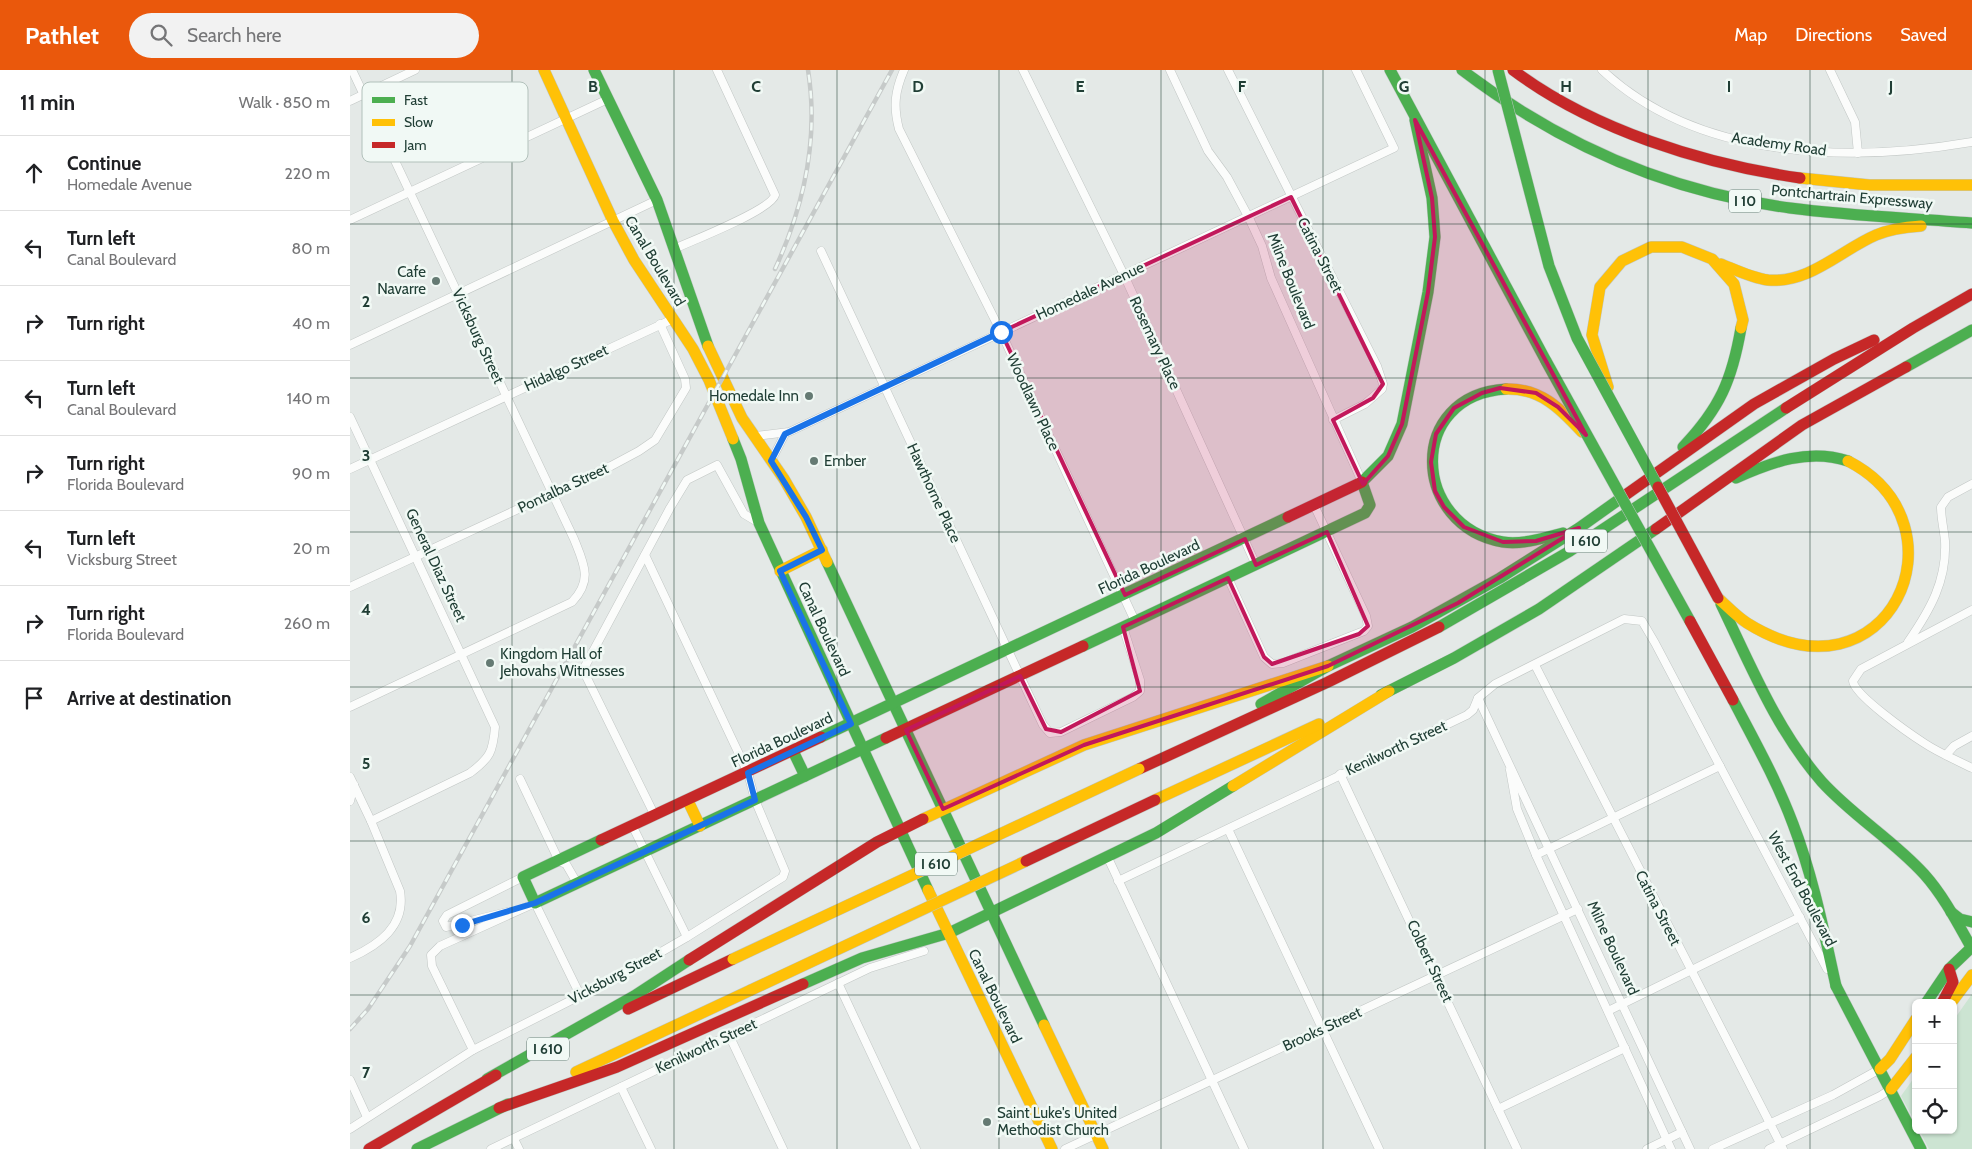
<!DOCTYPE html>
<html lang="en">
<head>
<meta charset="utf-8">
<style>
	body { margin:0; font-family:Cabin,sans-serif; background:#f2f2f2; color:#202124 }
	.controls { position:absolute; right:15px; bottom:15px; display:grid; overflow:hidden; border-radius:8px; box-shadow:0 1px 4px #0004 }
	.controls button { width:45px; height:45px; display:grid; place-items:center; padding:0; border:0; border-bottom:1px solid #e0e0e0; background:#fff; color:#202124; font:25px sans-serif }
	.stop { position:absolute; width:15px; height:15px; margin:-11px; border:4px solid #1a73e8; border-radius:50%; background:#fff }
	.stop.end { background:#1a73e8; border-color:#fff; box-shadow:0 1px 5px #0008 }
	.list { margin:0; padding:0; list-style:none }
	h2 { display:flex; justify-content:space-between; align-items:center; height:65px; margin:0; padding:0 20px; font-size:21px }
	h2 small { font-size:16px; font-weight:400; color:#757577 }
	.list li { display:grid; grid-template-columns:32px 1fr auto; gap:15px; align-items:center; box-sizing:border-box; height:75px; padding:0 20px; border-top:1px solid #e0e0e0 }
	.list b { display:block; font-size:19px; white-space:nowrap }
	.list p { margin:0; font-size:16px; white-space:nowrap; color:#757577 }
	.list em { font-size:16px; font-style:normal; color:#757577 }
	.icon { flex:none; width:28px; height:28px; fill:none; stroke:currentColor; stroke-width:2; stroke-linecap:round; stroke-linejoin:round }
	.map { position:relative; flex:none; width:1622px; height:1079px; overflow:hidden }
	header { display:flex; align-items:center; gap:30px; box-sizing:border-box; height:70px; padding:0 25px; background:#ea580c; color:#fff }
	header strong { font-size:24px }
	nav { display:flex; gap:28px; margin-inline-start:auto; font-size:18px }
	.search { width:350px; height:45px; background:#f2f2f2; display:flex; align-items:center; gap:12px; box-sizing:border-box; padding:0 18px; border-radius:28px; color:#757577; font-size:19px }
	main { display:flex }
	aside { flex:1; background:#fff }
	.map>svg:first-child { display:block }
	.green { fill:#cce4d2 }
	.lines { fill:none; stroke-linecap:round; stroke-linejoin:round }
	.street-casing { stroke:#c1c6c4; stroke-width:9 }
	.fast-casing { stroke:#bfc7c4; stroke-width:12 }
	.slow-casing { stroke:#bfc7c4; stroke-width:12 }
	.jam-casing { stroke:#bfc7c4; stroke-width:12 }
	.street { stroke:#fbfcfb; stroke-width:8 }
	.fast { stroke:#4caf50; stroke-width:11 }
	.slow { stroke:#ffc107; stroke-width:11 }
	.jam { stroke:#c62828; stroke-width:11 }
	.rail-casing { stroke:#c6cac9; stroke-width:4.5 }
	.rail { stroke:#f1f9f5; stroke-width:2.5; stroke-dasharray:8; stroke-linecap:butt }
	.fast-bridge-casing { stroke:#bcc5c2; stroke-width:12; stroke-linecap:butt }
	.slow-bridge-casing { stroke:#bcc5c2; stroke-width:12; stroke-linecap:butt }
	.jam-bridge-casing { stroke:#bcc5c2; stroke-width:12; stroke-linecap:butt }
	.fast-bridge { stroke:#4caf50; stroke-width:11 }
	.slow-bridge { stroke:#ffc107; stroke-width:11 }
	.jam-bridge { stroke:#c62828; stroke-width:11 }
	.route { stroke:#1a73e8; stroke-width:6 }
	.marked { fill:#c2185b; fill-opacity:0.2; stroke:#c2185b; stroke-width:4; stroke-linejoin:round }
	.grid { fill:none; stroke:#203e35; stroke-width:1; stroke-opacity:0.55 }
	.poi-dot { fill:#657a73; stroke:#f1f9f5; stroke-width:2 }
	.labels { text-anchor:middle; stroke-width:5; stroke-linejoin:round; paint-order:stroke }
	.shield { fill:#f1f9f5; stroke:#5f766f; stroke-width:1 }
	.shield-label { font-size:14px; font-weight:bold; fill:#203e35 }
	.street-label { font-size:15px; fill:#203e35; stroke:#f1f9f5 }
	.poi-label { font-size:15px; fill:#203e35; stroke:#f1f9f5; text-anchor:start }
	.key { fill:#f1f9f5; stroke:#b2c1bb; stroke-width:1 }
	.key-label { font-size:14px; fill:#203e35 }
	.grid-label { font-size:16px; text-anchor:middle; font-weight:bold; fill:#203e35; stroke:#f1f9f5; stroke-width:5; stroke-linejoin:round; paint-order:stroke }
</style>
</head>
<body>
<header>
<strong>Pathlet</strong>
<div class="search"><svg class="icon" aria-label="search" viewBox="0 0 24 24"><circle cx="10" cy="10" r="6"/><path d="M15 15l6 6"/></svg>Search here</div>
<nav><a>Map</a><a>Directions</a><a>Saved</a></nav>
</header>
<main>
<aside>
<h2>11 min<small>Walk · 850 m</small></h2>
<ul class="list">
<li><svg class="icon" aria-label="ahead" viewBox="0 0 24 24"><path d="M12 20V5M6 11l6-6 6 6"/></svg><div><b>Continue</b><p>Homedale Avenue</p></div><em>220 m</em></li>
<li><svg class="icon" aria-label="left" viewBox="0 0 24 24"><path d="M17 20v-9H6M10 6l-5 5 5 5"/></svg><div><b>Turn left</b><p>Canal Boulevard</p></div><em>80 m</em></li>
<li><svg class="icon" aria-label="right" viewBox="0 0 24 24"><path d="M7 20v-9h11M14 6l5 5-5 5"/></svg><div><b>Turn right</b></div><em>40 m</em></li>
<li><svg class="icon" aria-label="left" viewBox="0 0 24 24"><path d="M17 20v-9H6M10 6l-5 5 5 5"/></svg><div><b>Turn left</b><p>Canal Boulevard</p></div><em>140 m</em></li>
<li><svg class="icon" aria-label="right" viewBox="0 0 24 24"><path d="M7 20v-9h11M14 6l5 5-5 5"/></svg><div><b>Turn right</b><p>Florida Boulevard</p></div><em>90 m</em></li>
<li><svg class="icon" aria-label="left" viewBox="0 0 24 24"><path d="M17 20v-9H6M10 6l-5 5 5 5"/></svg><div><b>Turn left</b><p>Vicksburg Street</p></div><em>20 m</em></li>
<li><svg class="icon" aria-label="right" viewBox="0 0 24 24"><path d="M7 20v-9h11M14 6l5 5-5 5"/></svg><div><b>Turn right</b><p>Florida Boulevard</p></div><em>260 m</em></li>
<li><svg class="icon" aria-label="arrive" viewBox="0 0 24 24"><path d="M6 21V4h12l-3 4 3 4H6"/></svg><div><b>Arrive at destination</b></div></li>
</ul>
</aside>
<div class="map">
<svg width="1622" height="1079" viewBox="0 0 1622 1079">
	<rect width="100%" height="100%" fill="#e4e9e7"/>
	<!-- green -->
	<g class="green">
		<path d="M1622 924V1079H1579L1569 1060H1603V951Z"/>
		<path d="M1566 1005V1054L1551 1026Z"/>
	</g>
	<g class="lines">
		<!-- street casing -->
		<g class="street-casing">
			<g id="street">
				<path d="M554 0C545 21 543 36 549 59L651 262 785 551"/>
				<path d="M673 0 774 205 906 495"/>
				<path d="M820 0 858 81 877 107 899 148 912 176 921 208 1012 412"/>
				<path d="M878 0 1027 296 1033 314 1032 319 1015 334 983 350"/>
				<path d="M1252 0C1348 90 1500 93 1622 72"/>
				<path d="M1480 0 1505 52 1508 83"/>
				<path d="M0 31 65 0"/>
				<path d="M0 150 258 29"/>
				<path d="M326 178C344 170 421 140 425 125L367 0"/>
				<path d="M471 181 693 655 700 663 711 662 783 627 790 621V610L773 557"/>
				<path d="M0 275 307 130"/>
				<path d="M0 347 145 657C143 682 140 688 120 703L21 751"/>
				<path d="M405 366 439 362 1044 78 1006 0"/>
				<path d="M421 391 435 364"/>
				<path d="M0 399 323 249"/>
				<path d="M878 508 914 587 922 594 933 593 1014 561 1018 556 1016 546 964 435"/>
				<path d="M0 517 261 396 289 381 305 370 336 318 335 309 310 254"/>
				<path d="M1622 540 1511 599 1503 611C1504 625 1560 664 1574 673 1589 683 1606 690 1622 698"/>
				<path d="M1558 572C1580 540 1597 511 1595 471 1594 460 1591 448 1591 437L1598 427 1622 414"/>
				<path d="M1185 595 1433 1079"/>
				<path d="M1128 628 1340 1079"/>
				<path d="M0 637 222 532C243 510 234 494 224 469L2 0"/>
				<path d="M1596 685 1604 676 1622 666"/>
				<path d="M1160 700 1167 739 1186 785 1321 1079"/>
				<path d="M990 704 1167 1079"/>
				<path d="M0 707 21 751 50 821C56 856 29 875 0 888"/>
				<path d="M170 709 209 791 216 794 227 813"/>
				<path d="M0 731 4 715"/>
				<path d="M305 746 233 600 320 438 337 410 367 395 394 444 409 453"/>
				<path d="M283 757 337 867"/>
				<path d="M878 759 1029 1079"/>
				<path d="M1186 785 1370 696"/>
				<path d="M758 788 894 1079"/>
				<path d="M768 811 1117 645 1123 640 1128 628 1145 614 1274 549 1292 551 1305 573 1477 899"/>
				<path d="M185 833 230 925"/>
				<path d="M157 842 96 857 93 851 97 845 173 807"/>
				<path d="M488 913 566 1079"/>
				<path d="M1258 941 1450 847"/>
				<path d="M379 965 433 1079"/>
				<path d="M123 980 82 896 81 885 90 876 185 833"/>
				<path d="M0 1010 17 1047"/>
				<path d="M271 1017 301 1079"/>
				<path d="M1148 1039 1275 978"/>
				<path d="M0 1059 123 980 275 903 337 867 433 807 435 801 405 730 398 703 295 485"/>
				<path d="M164 1069 169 1079"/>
				<path d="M141 1079 520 898 574 881"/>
				<path d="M715 1079 1228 839"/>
				<path d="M1297 1079 1332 1062"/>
				<path d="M1363 1079 1483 1025 1530 999"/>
				<path d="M1419 1079 1530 1026 1541 1019"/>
			</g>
		</g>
		<!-- fast casing -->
		<g class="fast-casing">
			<g id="fast">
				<path d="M244 0 307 130 358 276"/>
				<path d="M1040 0 1196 291"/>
				<path d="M1112 0C1209 74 1319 122 1440 138 1501 146 1561 148 1622 153"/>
				<path d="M1556 297 1622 260"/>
				<path d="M1156 319C1056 325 1061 456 1153 472 1172 475 1194 468 1213 463"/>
				<path d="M383 369 391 389 409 453 578 820"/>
				<path d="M1333 377C1370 338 1382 310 1391 258"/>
				<path d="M1386 408C1422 392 1459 378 1498 391"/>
				<path d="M1012 412 1038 386 1052 354 1078 222 1085 167 1082 128 1065 50"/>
				<path d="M477 492 694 955"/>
				<path d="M1371 534C1400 594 1427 661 1472 712 1503 746 1543 770 1574 804 1593 825 1607 852 1621 877"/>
				<path d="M1089 557 1220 481 1436 338"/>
				<path d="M733 576 1015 443 1020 435 1012 412"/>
				<path d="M1031 625 1104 588 1189 539 1306 459"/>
				<path d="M1383 630C1404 670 1427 711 1443 754 1463 806 1474 862 1486 916"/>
				<path d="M911 634 978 596 1062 557 1150 508 1229 458 1274 426"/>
				<path d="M471 667 938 447"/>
				<path d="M443 681 455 706"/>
				<path d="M251 770 173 807 185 833 536 668"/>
				<path d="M1601 842 1610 849 1622 852"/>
				<path d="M453 914 512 888 599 863 806 763 883 716"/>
				<path d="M1486 916 1571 1079"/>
				<path d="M1576 933 1599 899 1622 877"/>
				<path d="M137 1009 284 926 339 890"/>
				<path d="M67 1079 158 1034"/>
			</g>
		</g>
		<!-- slow casing -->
		<g class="slow-casing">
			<g id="slow">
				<path d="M194 0 263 151 284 190 343 279 359 310 383 369"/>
				<path d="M1450 108 1519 115H1622"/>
				<path d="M1371 194C1386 200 1402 208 1418 210 1459 214 1491 180 1526 165 1540 159 1556 157 1571 156"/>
				<path d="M358 276 392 348 434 409 456 447 477 492"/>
				<path d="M1258 317 1242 265 1250 217 1272 191 1301 177H1332L1362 189 1384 214 1393 250 1391 258"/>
				<path d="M1156 319C1190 318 1210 338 1232 362"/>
				<path d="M430 501 472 480"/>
				<path d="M1368 528C1377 536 1386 546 1397 553 1538 641 1622 455 1498 391"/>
				<path d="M883 716 1039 621"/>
				<path d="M805 730 969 654"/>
				<path d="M338 731 350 756"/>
				<path d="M573 749 734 675 978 596"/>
				<path d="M578 820 702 1079"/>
				<path d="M1601 933 1622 905"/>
				<path d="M694 955 753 1079"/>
				<path d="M1530 999 1540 989 1566 949"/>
				<path d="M226 1002 401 920"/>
				<path d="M1541 1019 1566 987"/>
			</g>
		</g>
		<!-- jam casing -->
		<g class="jam-casing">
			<g id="jam">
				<path d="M1163 0C1243 60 1353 94 1450 108"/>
				<path d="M1436 338 1563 258 1622 224"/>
				<path d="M1274 426 1404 334 1484 289 1524 270"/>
				<path d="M938 447 1012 412"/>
				<path d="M1306 459 1452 355 1556 297"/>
				<path d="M536 668 733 576"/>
				<path d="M789 699 978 612 1089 557"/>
				<path d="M251 770 471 667"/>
				<path d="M339 890 527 772 573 749"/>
				<path d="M1592 933 1603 912 1599 899"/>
				<path d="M278 939 383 889"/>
				<path d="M149 1038 267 997 453 914"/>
				<path d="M19 1079 146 1005"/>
			</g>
		</g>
		<!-- street -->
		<use href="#street" class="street"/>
		<!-- fast -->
		<use href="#fast" class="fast"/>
		<!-- slow -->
		<use href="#slow" class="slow"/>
		<!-- jam -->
		<use href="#jam" class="jam"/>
		<!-- rail casing -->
		<g class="rail-casing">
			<g id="rail">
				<path d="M425 199C454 136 469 69 458 0"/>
				<path d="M0 959 18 939 60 876 542 0"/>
			</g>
		</g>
		<!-- rail -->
		<use href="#rail" class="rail"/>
		<!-- fast-bridge casing -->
		<g class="fast-bridge-casing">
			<g id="fast-bridge">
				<path d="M1148 0 1199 196 1227 268 1308 417"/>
				<path d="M1196 291 1340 551"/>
			</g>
		</g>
		<!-- slow-bridge casing -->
		<g class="slow-bridge-casing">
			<g id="slow-bridge">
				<path d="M383 889 789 699"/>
				<path d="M401 920 676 791"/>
			</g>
		</g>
		<!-- jam-bridge casing -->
		<g class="jam-bridge-casing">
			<g id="jam-bridge">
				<path d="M1308 417 1368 528"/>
				<path d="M1340 551 1383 630"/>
				<path d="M676 791 805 730"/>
			</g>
		</g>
		<!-- fast-bridge -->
		<use href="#fast-bridge" class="fast-bridge"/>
		<!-- slow-bridge -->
		<use href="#slow-bridge" class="slow-bridge"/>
		<!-- jam-bridge -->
		<use href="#jam-bridge" class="jam-bridge"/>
	</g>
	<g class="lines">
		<!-- route -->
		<path class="route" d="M112 855 185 833 405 730 398 703 501 654 430 501 472 480 456 447 421 391 435 364 651 262"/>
	</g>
	<!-- marked area -->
	<path class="marked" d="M1065 50 1236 365 1208 337 1186 323 1150 318 1132 323 1104 338 1086 364 1081 392 1085 421 1094 437 1114 457 1153 472 1186 471 1229 458 1108 533 978 596 734 675 593 739 556 660 670 606 696 659 711 662 790 621 773 557 878 508 914 587 922 594 1009 564 1018 556 977 462 906 495 895 469 775 525 651 262 941 127 1033 314 1023 328 983 350 1013 414 1038 386 1052 354 1078 222 1085 167 1082 128Z"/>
	<!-- grid -->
	<path class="grid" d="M162 0V1079M324 0V1079M487 0V1079M649 0V1079M811 0V1079M973 0V1079M1135 0V1079M1298 0V1079M1460 0V1079M0 154H1622M0 308H1622M0 462H1622M0 617H1622M0 771H1622M0 925H1622"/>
	<!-- markers -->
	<g class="poi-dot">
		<circle cx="86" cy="211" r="5"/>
		<circle cx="459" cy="326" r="5"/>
		<circle cx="464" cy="391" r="5"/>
		<circle cx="140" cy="593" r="5"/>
		<circle cx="637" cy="1052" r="5"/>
	</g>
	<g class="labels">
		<!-- shield labels -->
		<g class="shield">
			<rect x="1379" y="119.5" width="32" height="23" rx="4"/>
			<rect x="1215" y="459.5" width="42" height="23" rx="4"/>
			<rect x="565" y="782.5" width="42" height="23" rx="4"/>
			<rect x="177" y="967.5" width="42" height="23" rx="4"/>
		</g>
		<g class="shield-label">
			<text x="1395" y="136">I 10</text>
			<text x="1236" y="476">I 610</text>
			<text x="586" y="799">I 610</text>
			<text x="198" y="984">I 610</text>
		</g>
		<!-- street labels -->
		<g class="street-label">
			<text transform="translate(1429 74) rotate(8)" y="5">Academy Road</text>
			<text transform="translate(1502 127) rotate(5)" y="5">Pontchartrain Expressway</text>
			<text transform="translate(970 185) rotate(63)" y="5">Catina Street</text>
			<text transform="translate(305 191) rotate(59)" y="5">Canal Boulevard</text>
			<text transform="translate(941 211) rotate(68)" y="5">Milne Boulevard</text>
			<text transform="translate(740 221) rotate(-25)" y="5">Homedale Avenue</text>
			<text transform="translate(128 266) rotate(65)" y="5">Vicksburg Street</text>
			<text transform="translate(805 273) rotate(65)" y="5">Rosemary Place</text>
			<text transform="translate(216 298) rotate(-25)" y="5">Hidalgo Street</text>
			<text transform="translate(683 332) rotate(65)" y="5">Woodlawn Place</text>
			<text transform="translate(213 418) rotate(-25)" y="5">Pontalba Street</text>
			<text transform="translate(584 423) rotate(65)" y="5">Hawthorne Place</text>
			<text transform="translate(86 495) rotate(65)" y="5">General Diaz Street</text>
			<text transform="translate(799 497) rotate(-25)" y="5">Florida Boulevard</text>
			<text transform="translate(474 559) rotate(65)" y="5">Canal Boulevard</text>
			<text transform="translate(432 670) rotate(-25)" y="5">Florida Boulevard</text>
			<text transform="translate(1046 678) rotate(-25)" y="5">Kenilworth Street</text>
			<text transform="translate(1452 819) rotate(62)" y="5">West End Boulevard</text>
			<text transform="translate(1308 838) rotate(63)" y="5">Catina Street</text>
			<text transform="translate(1263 878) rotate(65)" y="5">Milne Boulevard</text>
			<text transform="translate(1080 891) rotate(65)" y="5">Colbert Street</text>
			<text transform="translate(265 906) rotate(-28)" y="5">Vicksburg Street</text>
			<text transform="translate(645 926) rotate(64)" y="5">Canal Boulevard</text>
			<text transform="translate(972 959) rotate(-25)" y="5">Brooks Street</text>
			<text transform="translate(356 976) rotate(-25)" y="5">Kenilworth Street</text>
		</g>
		<!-- poi labels -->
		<g class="poi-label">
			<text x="76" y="207" text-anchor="end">Cafe<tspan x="76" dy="17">Navarre</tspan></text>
			<text x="449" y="331" text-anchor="end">Homedale Inn</text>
			<text x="474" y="396">Ember</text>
			<text x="150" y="589">Kingdom Hall of<tspan x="150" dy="17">Jehovahs Witnesses</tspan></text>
			<text x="647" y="1048">Saint Luke's United<tspan x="647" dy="17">Methodist Church</tspan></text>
		</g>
	</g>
	<!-- legend -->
	<rect x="12" y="12" width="166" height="80" rx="8" class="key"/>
	<rect x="22" y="27" width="23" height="6" fill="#4caf50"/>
	<rect x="22" y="49" width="23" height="7" fill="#ffc107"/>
	<rect x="22" y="72" width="23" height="6" fill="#c62828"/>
	<g class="key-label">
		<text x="54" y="35">Fast</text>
		<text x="54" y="57">Slow</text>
		<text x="54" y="80">Jam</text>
	</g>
	<g class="grid-label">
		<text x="243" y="22">B</text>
		<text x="406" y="22">C</text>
		<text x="568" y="22">D</text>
		<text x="730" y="22">E</text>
		<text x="892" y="22">F</text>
		<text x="1054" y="22">G</text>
		<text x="1216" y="22">H</text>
		<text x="1379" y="22">I</text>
		<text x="1541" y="22">J</text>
		<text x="16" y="237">2</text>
		<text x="16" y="391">3</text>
		<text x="16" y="545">4</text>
		<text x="16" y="699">5</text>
		<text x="16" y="853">6</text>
		<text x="16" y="1008">7</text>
	</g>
</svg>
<div class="controls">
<button>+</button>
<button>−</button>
<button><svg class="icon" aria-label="locate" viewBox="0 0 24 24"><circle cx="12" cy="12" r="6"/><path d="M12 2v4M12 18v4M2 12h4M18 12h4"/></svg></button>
</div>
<div class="stop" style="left:651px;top:262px"></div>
<div class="stop end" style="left:112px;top:855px"></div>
</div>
</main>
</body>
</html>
